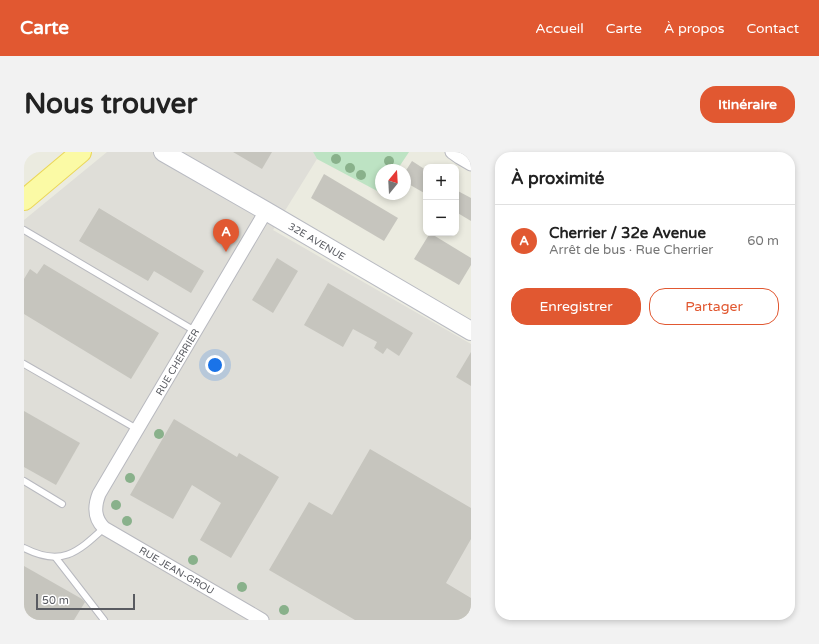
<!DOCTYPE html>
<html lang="fr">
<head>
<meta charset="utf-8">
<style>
	body { margin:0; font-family:"Varela Round",sans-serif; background:#f2f2f2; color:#222 }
	.controls { position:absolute; right:12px; top:12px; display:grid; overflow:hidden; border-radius:8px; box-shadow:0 2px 6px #0003 }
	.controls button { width:36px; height:36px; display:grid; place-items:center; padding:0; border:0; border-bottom:1px solid #e0e0e0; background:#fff; color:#222; font:20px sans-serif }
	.compass { position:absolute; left:351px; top:12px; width:36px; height:36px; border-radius:50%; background:#fff; box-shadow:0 2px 6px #0003; rotate:18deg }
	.scale { position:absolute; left:12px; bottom:10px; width:99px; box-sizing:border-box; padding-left:4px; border:2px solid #595b61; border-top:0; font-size:11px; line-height:14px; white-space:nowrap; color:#595b61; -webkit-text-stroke:3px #fff; paint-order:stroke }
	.you { position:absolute; left:191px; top:213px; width:14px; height:14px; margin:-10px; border:3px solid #fff; border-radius:50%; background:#1a73e8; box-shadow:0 0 0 6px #1a73e833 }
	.badge { display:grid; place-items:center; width:26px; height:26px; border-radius:50%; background:#e15831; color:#fff; font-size:13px; font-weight:700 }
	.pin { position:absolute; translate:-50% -33px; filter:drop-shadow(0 1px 2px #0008) }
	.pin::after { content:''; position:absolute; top:21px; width:14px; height:12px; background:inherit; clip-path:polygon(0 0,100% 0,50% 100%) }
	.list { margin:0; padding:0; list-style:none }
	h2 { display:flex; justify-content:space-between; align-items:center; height:52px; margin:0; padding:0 16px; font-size:17px }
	h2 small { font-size:13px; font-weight:400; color:#767676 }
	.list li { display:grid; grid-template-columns:26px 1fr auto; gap:12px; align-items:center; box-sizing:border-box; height:72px; padding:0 16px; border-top:1px solid #e0e0e0 }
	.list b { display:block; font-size:15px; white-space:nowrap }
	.list p { margin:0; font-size:13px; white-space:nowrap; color:#767676 }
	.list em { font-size:13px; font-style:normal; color:#767676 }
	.actions { display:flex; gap:8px; padding:12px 16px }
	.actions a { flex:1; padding:9px 0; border:1px solid #e15831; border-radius:16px; text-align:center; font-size:14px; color:#e15831 }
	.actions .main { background:#e15831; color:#fff }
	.map { position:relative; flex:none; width:447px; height:468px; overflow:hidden; border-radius:16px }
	header { display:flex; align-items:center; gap:24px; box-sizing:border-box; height:56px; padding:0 20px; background:#e15831; color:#fff }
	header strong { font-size:19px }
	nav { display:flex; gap:22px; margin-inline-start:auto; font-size:14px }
	.intro { display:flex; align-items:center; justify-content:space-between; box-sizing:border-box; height:96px; padding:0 24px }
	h1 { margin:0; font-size:28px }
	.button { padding:10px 18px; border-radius:16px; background:#e15831; color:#fff; font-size:14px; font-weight:700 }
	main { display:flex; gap:24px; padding:0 24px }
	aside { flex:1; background:#fff; border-radius:16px; box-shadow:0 2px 6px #0003 }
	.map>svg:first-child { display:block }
	.industrial { fill:#dfded8 }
	.green { fill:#bde3c3 }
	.building { fill:#c6c5be }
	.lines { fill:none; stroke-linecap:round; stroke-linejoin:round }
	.lane-casing { stroke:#b8b9bf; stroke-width:8 }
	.street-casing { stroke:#b8b9bf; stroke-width:15 }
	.secondary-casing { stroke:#b9bbc2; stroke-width:20 }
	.primary-casing { stroke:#ebd75a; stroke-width:22 }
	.lane { stroke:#fff; stroke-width:6 }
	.street { stroke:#fff; stroke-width:13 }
	.secondary { stroke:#fff; stroke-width:18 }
	.primary { stroke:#fbfaa5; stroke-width:20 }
	.tree { fill:#89b18b }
	.labels { text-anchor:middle; stroke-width:4; stroke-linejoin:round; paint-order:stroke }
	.street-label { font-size:10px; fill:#595b61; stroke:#fff }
</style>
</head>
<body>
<header>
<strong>Carte</strong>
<nav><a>Accueil</a><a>Carte</a><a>À propos</a><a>Contact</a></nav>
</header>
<div class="intro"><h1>Nous trouver</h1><a class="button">Itinéraire</a></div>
<main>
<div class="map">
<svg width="447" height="468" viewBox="0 0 447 468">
	<rect width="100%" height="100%" fill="#ebebe0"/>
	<!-- industrial -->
	<path class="industrial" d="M83 0H289L293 7 249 78 447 192V468H0V68Z"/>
	<!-- green -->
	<path class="green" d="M289 0H385L373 18H357V41L293 7Z"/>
	<!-- building -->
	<g class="building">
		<path d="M209 0H248L238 17Z"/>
		<path d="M388 9 402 18V42L381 30V20Z"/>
		<path d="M300 22 374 66 360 89 287 46Z"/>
		<path d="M432 38 447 46V69L432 60Z"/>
		<path d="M75 56 180 119 167 141 130 119 124 129 55 89Z"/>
		<path d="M406 81 447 106V113L435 133 390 107Z"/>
		<path d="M253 106 274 119 249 161 228 148Z"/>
		<path d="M20 112 135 181 107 227 0 162V127L6 117 13 122Z"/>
		<path d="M304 131 389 181 375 204 363 196 359 202 350 196 353 190 329 177 319 195 280 173Z"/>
		<path d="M447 200V234L432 225Z"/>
		<path d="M0 259 56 291 32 333 0 315Z"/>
		<path d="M150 267 213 305 215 301 255 325 207 406 176 388 197 351 168 333 149 367 106 343Z"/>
		<path d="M346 297 447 356V387L422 431 447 446V468H331L245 418 285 350 308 363Z"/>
		<path d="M0 414 58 447 61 450 50 468H0Z"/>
	</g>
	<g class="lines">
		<!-- lane casing -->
		<g class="lane-casing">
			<g id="lane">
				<path d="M0 78 171 179"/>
				<path d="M0 212 113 277"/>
				<path d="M0 329 38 352"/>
				<path d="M0 396C37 415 53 401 80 376"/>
				<path d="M32 406 80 468"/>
			</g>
		</g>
		<!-- street casing -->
		<g class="street-casing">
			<g id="street">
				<path d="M428 0 435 5 447 12"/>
				<path id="s1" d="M238 468 80 376C70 366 70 355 75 342L242 59"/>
			</g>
		</g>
		<!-- secondary casing -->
		<g class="secondary-casing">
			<g id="secondary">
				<path id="s2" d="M139 0 242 59 447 179"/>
			</g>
		</g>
		<!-- primary casing -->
		<g class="primary-casing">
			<path id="primary" d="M0 48 57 0"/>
		</g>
		<!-- lane -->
		<use href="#lane" class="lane"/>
		<!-- street -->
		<use href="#street" class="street"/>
		<!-- secondary -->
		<use href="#secondary" class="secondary"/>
		<!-- primary -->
		<use href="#primary" class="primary"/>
	</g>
	<!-- trees -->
	<g class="tree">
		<circle cx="312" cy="7" r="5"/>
		<circle cx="365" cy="9" r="5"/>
		<circle cx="326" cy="16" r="5"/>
		<circle cx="337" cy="23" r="5"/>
		<circle cx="135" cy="282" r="5"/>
		<circle cx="106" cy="326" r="5"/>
		<circle cx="92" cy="353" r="5"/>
		<circle cx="103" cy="369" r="5"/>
		<circle cx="169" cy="408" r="5"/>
		<circle cx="218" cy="435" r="5"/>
		<circle cx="260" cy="458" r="5"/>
	</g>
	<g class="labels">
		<!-- street labels -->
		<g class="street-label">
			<text dy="4" stroke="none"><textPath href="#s2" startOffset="178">32E AVENUE</textPath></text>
			<text dy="4" stroke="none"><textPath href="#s1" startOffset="373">RUE CHERRIER</textPath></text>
			<text transform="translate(153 418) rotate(30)" y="4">RUE JEAN-GROU</text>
		</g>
	</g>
</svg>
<div class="controls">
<button>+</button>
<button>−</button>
</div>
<svg class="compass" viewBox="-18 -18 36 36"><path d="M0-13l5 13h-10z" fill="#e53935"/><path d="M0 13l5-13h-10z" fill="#767676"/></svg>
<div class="scale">50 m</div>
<div class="you"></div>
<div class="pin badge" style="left:202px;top:100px">A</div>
</div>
<aside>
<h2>À proximité<small></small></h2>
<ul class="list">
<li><span class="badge">A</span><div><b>Cherrier / 32e Avenue</b><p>Arrêt de bus · Rue Cherrier</p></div><em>60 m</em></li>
</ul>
<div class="actions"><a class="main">Enregistrer</a><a>Partager</a></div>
</aside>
</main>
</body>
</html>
